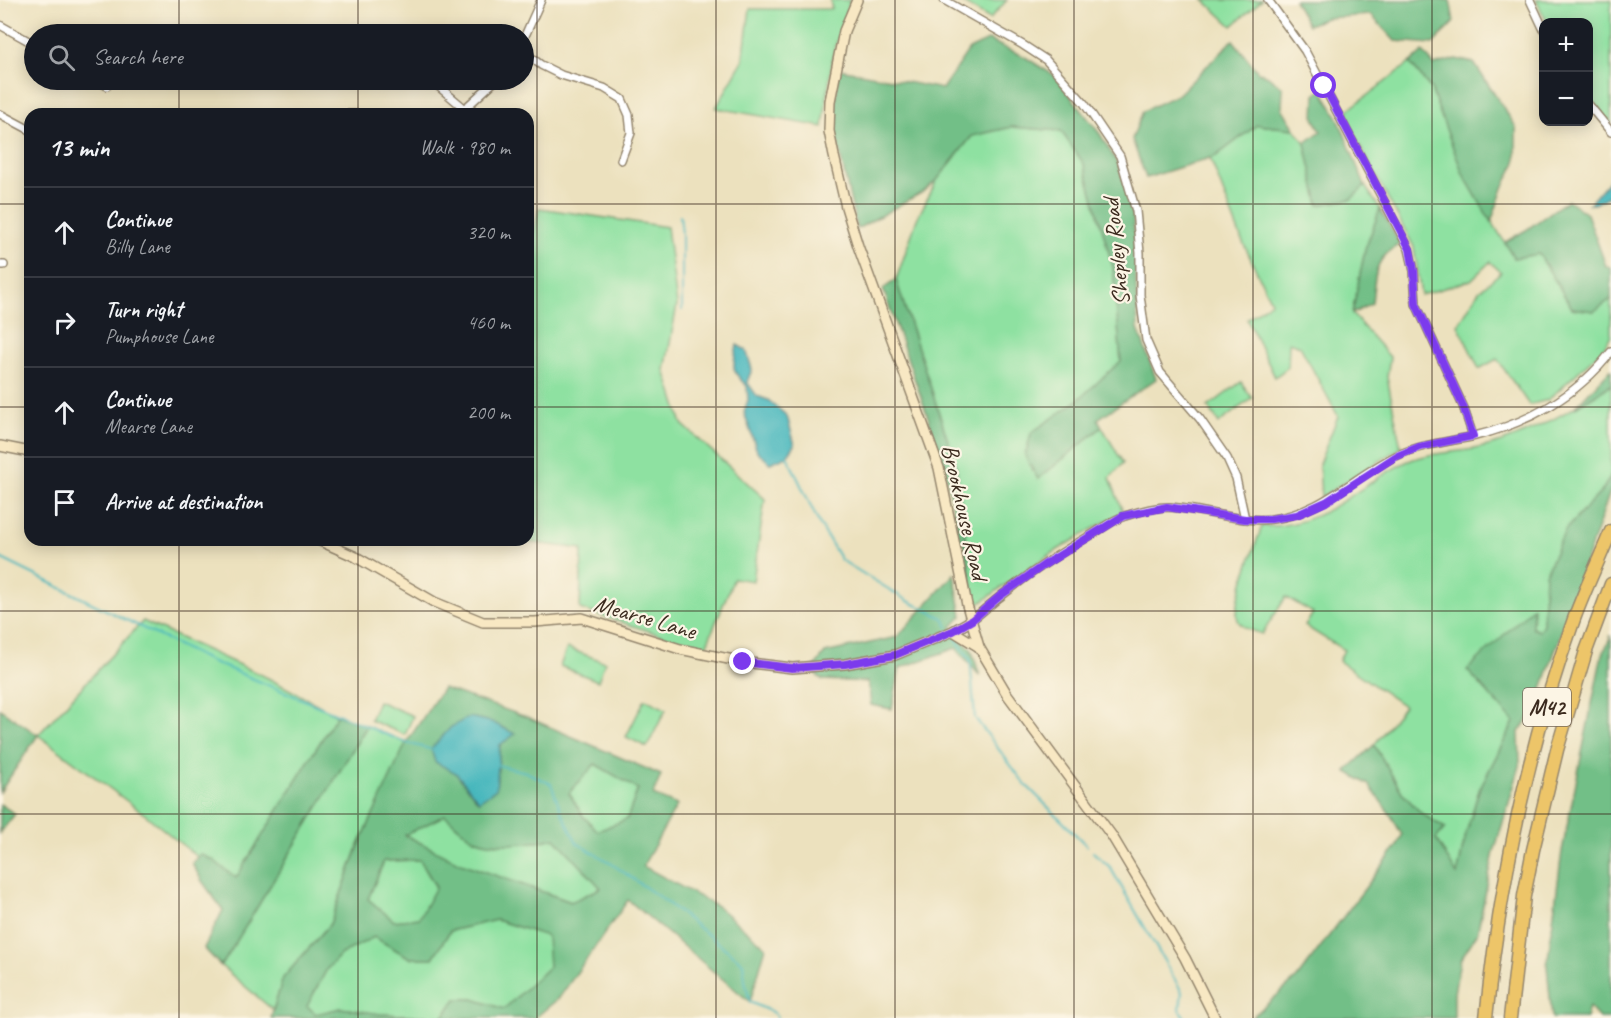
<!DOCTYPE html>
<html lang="en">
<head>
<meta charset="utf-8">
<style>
	body { margin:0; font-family:Caveat,sans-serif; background:#20242c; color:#f1f3f6 }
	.controls { position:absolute; right:18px; top:18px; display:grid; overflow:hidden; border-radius:12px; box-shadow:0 3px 15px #0003 }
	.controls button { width:54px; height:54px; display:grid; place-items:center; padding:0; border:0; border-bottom:2px solid #363941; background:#171b24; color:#f1f3f6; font:30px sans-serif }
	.stop { position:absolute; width:18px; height:18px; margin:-14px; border:4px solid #7c3aed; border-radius:50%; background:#fff }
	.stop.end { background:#7c3aed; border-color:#fff; box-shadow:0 2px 6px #0008 }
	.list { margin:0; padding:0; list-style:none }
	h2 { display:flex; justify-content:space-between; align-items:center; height:78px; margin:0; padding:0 24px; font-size:26px }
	h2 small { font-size:20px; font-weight:400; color:#9ea1a6 }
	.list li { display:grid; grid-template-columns:39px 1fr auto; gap:18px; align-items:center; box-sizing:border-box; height:90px; padding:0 24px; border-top:2px solid #363941 }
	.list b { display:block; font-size:22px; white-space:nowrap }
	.list p { margin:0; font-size:20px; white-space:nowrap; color:#9ea1a6 }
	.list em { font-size:20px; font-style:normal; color:#9ea1a6 }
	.icon { flex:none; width:33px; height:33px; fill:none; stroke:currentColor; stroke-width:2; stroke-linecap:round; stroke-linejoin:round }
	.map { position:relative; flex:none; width:1611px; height:1018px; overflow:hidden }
	.search { position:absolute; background:#171b24; box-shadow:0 3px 15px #0003; left:24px; top:24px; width:510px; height:66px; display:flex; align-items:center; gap:15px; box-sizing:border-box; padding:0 21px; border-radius:33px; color:#9ea1a6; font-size:22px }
	.panel { position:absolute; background:#171b24; box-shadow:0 3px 15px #0003; left:24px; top:108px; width:510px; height:438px; border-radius:18px }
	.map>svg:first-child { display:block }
	.green { fill:#8ee1a1; stroke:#648660; stroke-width:1.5 }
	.forest { fill:#72bf87; stroke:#567452; stroke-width:1.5; fill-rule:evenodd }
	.water { fill:#47b7bd; stroke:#41706e; stroke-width:1.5 }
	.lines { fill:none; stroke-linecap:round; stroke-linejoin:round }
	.stream { stroke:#47b7bd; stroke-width:2 }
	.street-casing { stroke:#94866e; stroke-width:10 }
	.secondary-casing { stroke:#94866e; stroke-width:12 }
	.highway-casing { stroke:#94866e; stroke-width:15 }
	.street { stroke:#fff; stroke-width:7 }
	.secondary { stroke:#f8e8c3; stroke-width:9 }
	.highway { stroke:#edc569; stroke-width:12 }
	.route { stroke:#7c3aed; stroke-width:8 }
	.grid { fill:none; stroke:#3b2a1e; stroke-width:1.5; stroke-opacity:0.55 }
	.labels { text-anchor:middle; stroke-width:4.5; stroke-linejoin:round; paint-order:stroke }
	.shield { fill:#fcf5e5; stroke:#75675a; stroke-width:1.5 }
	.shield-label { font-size:22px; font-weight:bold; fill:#3b2a1e }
	.street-label { font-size:24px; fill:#3b2a1e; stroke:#fcf5e5 }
</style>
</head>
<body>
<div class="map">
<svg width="1611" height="1018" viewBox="0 0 1611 1018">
	<rect width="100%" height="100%" fill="#fcf5e5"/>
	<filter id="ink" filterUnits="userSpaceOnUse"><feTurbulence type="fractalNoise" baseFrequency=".0167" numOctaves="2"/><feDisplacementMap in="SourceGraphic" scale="12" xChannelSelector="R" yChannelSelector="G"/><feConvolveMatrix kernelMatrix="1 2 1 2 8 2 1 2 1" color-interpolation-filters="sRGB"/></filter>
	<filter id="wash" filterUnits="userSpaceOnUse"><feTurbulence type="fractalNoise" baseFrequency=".008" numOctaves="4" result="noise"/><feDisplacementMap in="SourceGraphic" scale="24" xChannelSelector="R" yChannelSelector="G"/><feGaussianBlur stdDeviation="1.35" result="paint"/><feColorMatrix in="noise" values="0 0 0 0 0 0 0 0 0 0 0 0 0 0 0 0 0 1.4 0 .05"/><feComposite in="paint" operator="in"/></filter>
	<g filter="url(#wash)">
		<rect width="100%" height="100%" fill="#ece1be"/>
		<!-- green -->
		<g class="green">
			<path d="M830 0H850L833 54 823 127 716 108 743 60 750 9H832Z"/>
			<path d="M958 0H1007L990 19Z"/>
			<path d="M1204 0H1262L1232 26Z"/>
			<path d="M1536 0H1611V124L1589 97 1588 22H1547Z"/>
			<path d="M1410 63 1431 89 1463 174 1514 258 1539 254 1572 308 1594 311 1611 299V335L1603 349 1548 400 1529 405 1497 359 1479 369 1458 325 1479 291 1501 272 1490 262 1471 280 1421 295 1414 247 1343 114Z"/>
			<path d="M1257 125 1295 129 1305 143 1319 205 1351 199 1365 186 1380 209 1365 250 1352 314 1390 357 1387 377 1401 448 1321 497 1319 464 1338 416 1300 346 1289 342 1288 367 1275 377 1247 319 1271 302 1241 238 1210 158 1216 156Z"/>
			<path d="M1012 127 1061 131 1084 164 1113 267 1121 361 1077 401 1031 433 1038 479 1102 427 1123 463 1110 478 1123 512C1071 540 1022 571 975 607L956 466 896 280 917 219 937 180 972 136Z"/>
			<path d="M539 208 667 227 677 305 665 370 682 424 765 499 753 581 734 578 705 649 580 609 582 549 527 542 528 259Z"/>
			<path d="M1241 382 1252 398 1219 423 1208 407Z"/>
			<path d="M1611 385V476L1602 491 1566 529 1545 574 1543 624 1539 632 1532 628 1533 608 1514 722 1479 790 1466 834 1457 876 1435 838 1445 828 1422 814 1403 794 1374 745 1404 706 1339 661 1344 650 1305 626 1313 613 1286 597 1262 634C1254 631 1242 629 1238 620 1232 605 1256 544 1262 526 1322 529 1353 489 1402 464 1430 450 1462 454 1492 445 1534 433 1574 408 1611 385Z"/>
			<path d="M143 621 268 678 337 715 232 885 143 813 38 735Z"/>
			<path d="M567 648 605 662 598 681 560 666Z"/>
			<path d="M645 699 666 709 647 747 626 737Z"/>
			<path d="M378 701 413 716 405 735 370 720Z"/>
			<path d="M367 726 407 743 358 847 330 924 283 978 273 1010 220 965 224 962Z"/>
			<path d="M595 764 638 788 627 819 597 832 583 816 569 793Z"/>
			<path d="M445 815 475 840 538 842 555 838 601 888 572 902 458 862 404 835Z"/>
			<path d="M420 860 436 888 419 918 394 921 368 899 384 861Z"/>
			<path d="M496 920 547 936 550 966 504 1009 473 999H456L443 1017 380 1014 341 1008 316 1014 307 1006 327 969 341 954 374 937 410 958H433L450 931Z"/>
		</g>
		<!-- forest -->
		<g class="forest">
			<path d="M1294 0H1450L1454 22 1433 44 1395 41 1371 15 1326 18 1308 25Z"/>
			<path d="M988 40 1025 57 1055 76 1100 134 1118 164 1133 212 1138 329 1156 379 1098 419 1102 427 1038 479 1025 456 1031 433 1077 401 1121 361 1113 267 1084 164 1061 131 1012 127 972 136 937 180 923 192 857 229 833 123 839 69 942 89 969 49Z"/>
			<path d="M1233 40 1258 72 1268 76 1283 88 1282 108 1295 129 1257 125 1216 156 1146 178 1132 139 1143 111 1179 94Z"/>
			<path d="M1423 52 1434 65 1456 59 1474 63 1516 127V162L1503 188 1491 222 1463 174 1431 89 1410 63Z"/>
			<path d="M1322 90 1338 118 1365 186 1351 199 1319 205 1305 143 1321 131 1314 118 1315 95Z"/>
			<path d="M1568 200 1587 214 1606 266 1611 267V299L1594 311 1572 308 1539 254 1514 258 1505 242 1526 230Z"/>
			<path d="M1380 209 1400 244C1373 259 1375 275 1372 303L1352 314 1365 250Z"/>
			<path d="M896 280 956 466 972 592 958 535 948 482 927 414 883 289Z"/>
			<path d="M1611 369V385L1574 408Z"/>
			<path d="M1611 476V489L1535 709 1519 732 1520 766 1494 852 1477 934 1460 960 1454 993V1018H1251L1297 978 1397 846 1402 835 1390 814 1369 785 1346 771 1374 745 1403 794 1422 814 1445 828 1436 839 1457 875 1466 834 1479 790 1514 722 1467 670 1533 607 1532 628 1539 631 1543 624 1545 574 1566 529 1602 491Z"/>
			<path d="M954 574 962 616 952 627 954 633 971 649 980 676 956 648 900 668 892 709 871 705 868 682 823 680 811 671 825 653 897 637Z"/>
			<path d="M1611 635V1018H1599L1589 1007 1586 1018H1552L1547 966 1562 851 1601 659Z"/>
			<path d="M443 688 529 718 661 775 653 795 677 805 643 866 718 907 766 947 750 1002 628 900 559 998 535 1018H271L283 978 330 924 358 848 406 743ZM514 734 500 745 496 788 478 801 456 773ZM595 764 638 789 627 819 598 831 583 816 569 793ZM445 815C454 823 464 834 475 839 492 848 536 843 555 838L601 888 571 902 458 862 405 835ZM420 860 436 887 419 918 394 921 368 899 384 861ZM496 920 547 936 549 967 504 1009 473 999H456L443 1017 380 1014 341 1008 316 1014 307 1006 327 969 341 954 374 937 410 958H433L450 931Z"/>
			<path d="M0 709 38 735 0 792Z"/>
			<path d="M337 715 367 726 224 962 220 965 204 948 223 910 202 881 192 863 200 854 213 860 236 878Z"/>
			<path d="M0 804 15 814 0 833Z"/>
		</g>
		<!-- water -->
		<g class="water">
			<path d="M1611 178V195L1594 204H1589Z"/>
			<path d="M737 345 746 350 752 369 747 382 757 396 768 400 787 416 795 445 787 456 770 463 757 451 744 412 748 400 747 386C730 371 733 366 737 345Z"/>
			<path d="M469 717 492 722 515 734 500 745 496 789 479 801 456 773 435 762 431 749 451 727Z"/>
		</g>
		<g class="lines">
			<!-- stream -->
			<g class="stream">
				<path d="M680 216 682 234V310"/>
				<path d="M787 456 819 523 841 560 908 601 943 618 948 627"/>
				<path d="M0 558 208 660 407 743 433 750"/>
				<path d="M954 636 970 659 975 718 1025 784 1087 846"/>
				<path d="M497 765 526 772 551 784 562 813 577 843 609 862 665 901 736 957 743 963 745 981 750 1002 774 1013 777 1018"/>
				<path d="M1093 852 1110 867 1182 992 1180 1009 1185 1018"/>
			</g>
		</g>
	</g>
	<g filter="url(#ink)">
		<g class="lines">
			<!-- street casing -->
			<g class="street-casing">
				<g id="street">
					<path d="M944 0 1023 45 1046 60 1084 103 1120 156 1136 211 1140 253V295L1146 340 1160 372 1200 419 1227 458 1236 478 1245 519"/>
					<path d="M1268 0 1305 51 1409 249 1414 271 1416 304 1463 406 1473 436"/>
					<path d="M1530 0 1544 30"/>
					<path d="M0 25 34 44"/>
					<path d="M394 34 404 31 415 34"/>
					<path d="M524 38 541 0"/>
					<path d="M524 52 541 65 561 75 604 88 622 99 629 115 631 133 621 160"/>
					<path d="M97 80 107 86"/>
					<path d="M431 80 464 108"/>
					<path d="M1588 104 1611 132"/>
					<path d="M0 114 30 130"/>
					<path d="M340 114H359"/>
					<path d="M459 114 496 80"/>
					<path d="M0 265H4"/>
					<path d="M972 620C1009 588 1050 558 1093 534 1103 528 1114 519 1125 516 1137 512 1156 507 1169 507 1203 509 1238 523 1272 519 1322 513 1353 477 1396 456 1421 444 1448 442 1475 436 1528 423 1577 396 1611 352"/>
				</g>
			</g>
			<!-- secondary casing -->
			<g class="secondary-casing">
				<g id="secondary">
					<path d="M857 0 844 31 830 101 829 131 834 156 846 207 858 246 939 468 967 605 979 647 1007 694 1112 836 1185 958 1215 1018"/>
					<path d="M0 446 30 452"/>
					<path d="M318 540 356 557 434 602 483 622H535L582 618 680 649 743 662 792 668 845 664 895 655 953 631 972 620"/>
					<path d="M953 631 979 647"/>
				</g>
			</g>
			<!-- highway casing -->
			<g class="highway-casing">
				<g id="highway">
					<path d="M1486 1018C1500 884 1528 746 1574 619 1585 589 1599 560 1611 531"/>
					<path d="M1510 1018 1524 896 1533 850 1557 750 1586 651 1611 584"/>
				</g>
			</g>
			<!-- street -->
			<use href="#street" class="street"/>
			<!-- secondary -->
			<use href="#secondary" class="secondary"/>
			<!-- highway -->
			<use href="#highway" class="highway"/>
		</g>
	</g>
	<g class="lines" filter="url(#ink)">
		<!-- route -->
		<path class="route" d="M743 662 792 668 845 664 895 655 953 631 972 620 1000 596 1044 565 1123 516 1167 507 1245 519H1271L1297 515 1326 502 1395 457 1419 447 1473 436 1463 406 1416 304 1414 271 1410 249 1324 86"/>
	</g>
	<!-- grid -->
	<path class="grid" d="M179 0V34M358 0V34M537 0V1018M716 0V1018M895 0V1018M1074 0V1018M1253 0V1018M1432 0V1018M179 80V114M358 80V114M0 204H30M528 204H1611M0 407H30M528 407H1611M179 540V1018M358 540V1018M0 611H1611M0 814H1611"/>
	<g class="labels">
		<!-- shield labels -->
		<rect class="shield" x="1523" y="688" width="48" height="38" rx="4.5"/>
		<g class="shield-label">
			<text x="1547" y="715">M42</text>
		</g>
		<!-- street labels -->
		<g class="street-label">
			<text transform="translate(1116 252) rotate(-96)" y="8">Shepley Road</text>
			<text transform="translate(965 512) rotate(77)" y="8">Brookhouse Road</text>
			<text transform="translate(645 617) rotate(16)" y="8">Mearse Lane</text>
		</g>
	</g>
</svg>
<div class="controls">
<button>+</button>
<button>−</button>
</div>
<div class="stop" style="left:1324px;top:86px"></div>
<div class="stop end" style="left:743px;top:662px"></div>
<div class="search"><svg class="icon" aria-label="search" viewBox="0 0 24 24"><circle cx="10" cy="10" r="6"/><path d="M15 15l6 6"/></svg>Search here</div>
<section class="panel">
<h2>13 min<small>Walk · 980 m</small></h2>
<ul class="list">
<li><svg class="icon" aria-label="ahead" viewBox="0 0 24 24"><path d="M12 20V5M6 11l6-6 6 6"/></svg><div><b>Continue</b><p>Billy Lane</p></div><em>320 m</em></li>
<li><svg class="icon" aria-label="right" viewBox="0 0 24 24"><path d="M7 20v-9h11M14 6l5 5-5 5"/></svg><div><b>Turn right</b><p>Pumphouse Lane</p></div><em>460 m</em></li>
<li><svg class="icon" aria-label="ahead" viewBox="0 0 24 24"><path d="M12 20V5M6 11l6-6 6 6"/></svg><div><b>Continue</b><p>Mearse Lane</p></div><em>200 m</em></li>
<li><svg class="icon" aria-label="arrive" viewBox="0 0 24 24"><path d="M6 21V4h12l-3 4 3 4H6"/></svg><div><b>Arrive at destination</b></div></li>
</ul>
</section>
</div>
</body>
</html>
